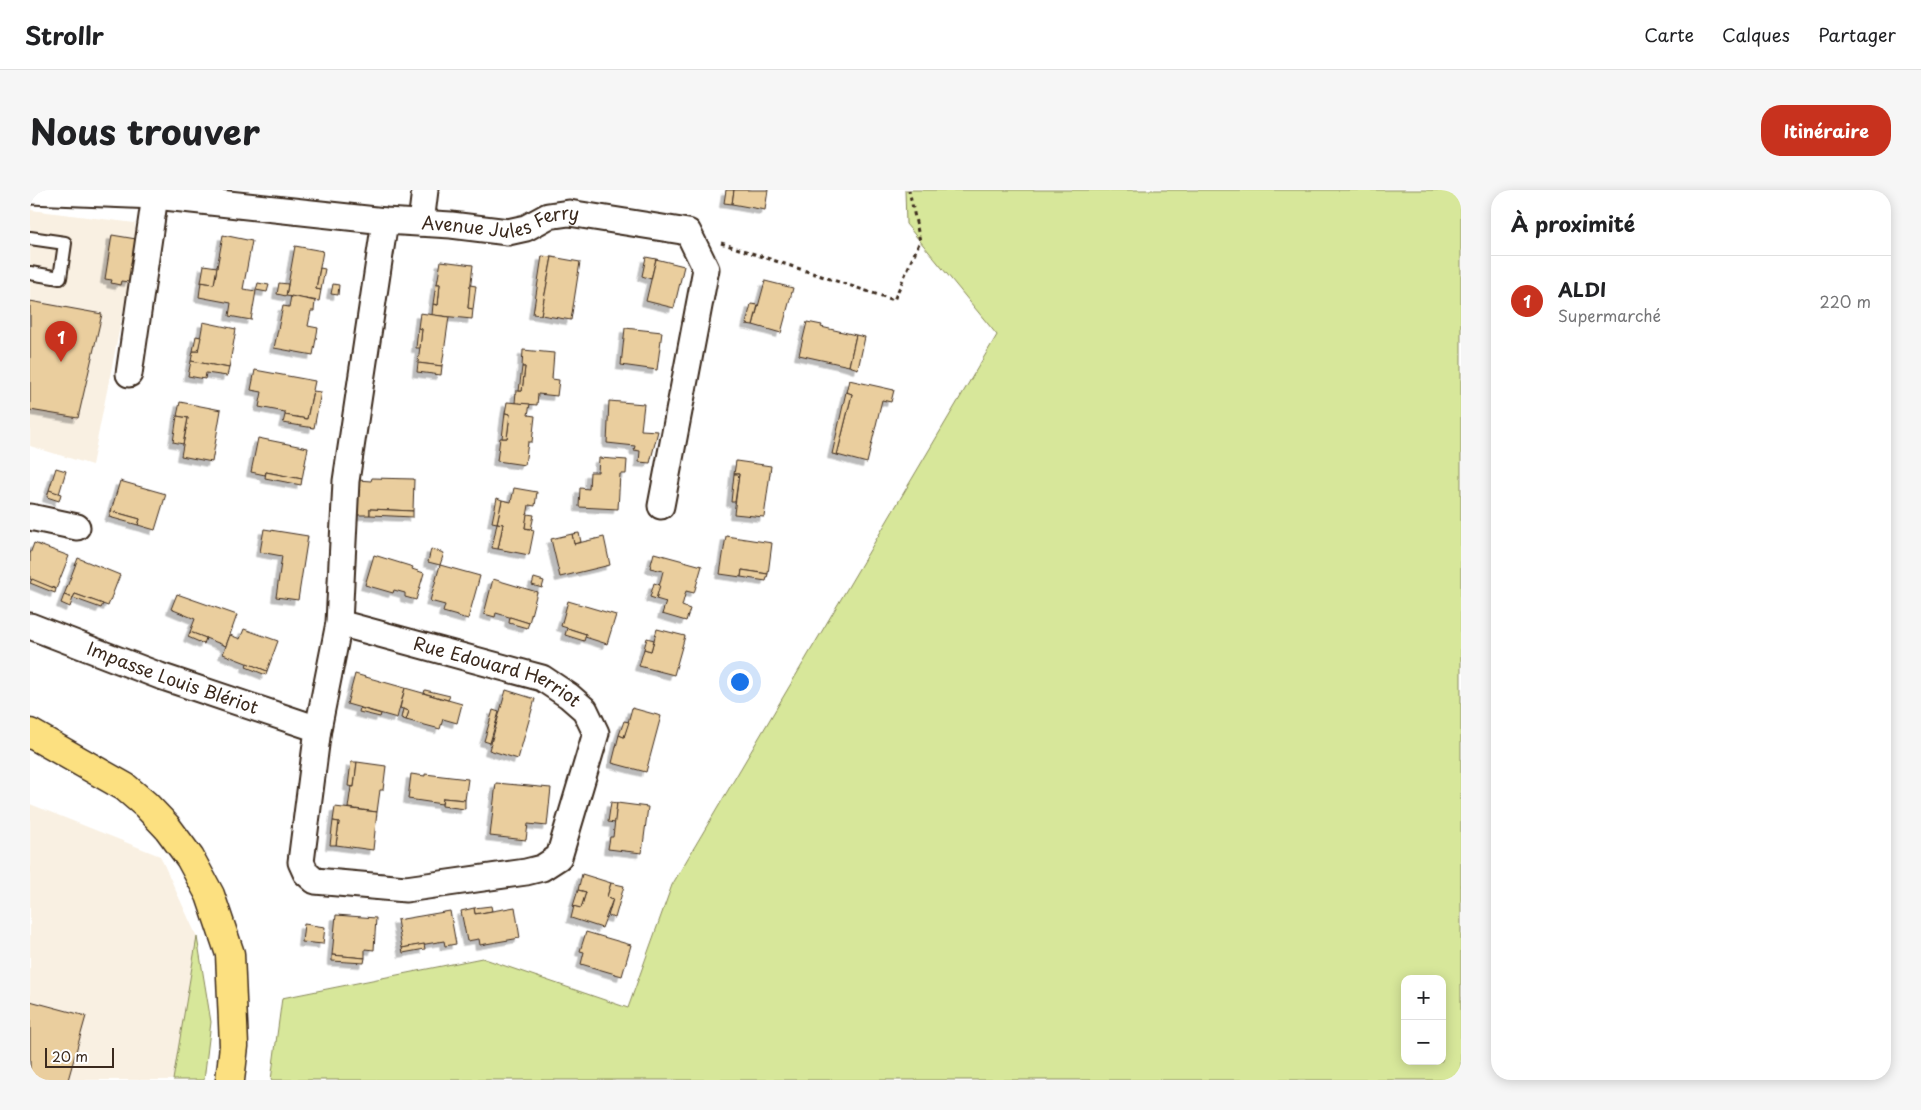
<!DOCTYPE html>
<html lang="fr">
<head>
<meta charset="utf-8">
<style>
	body { margin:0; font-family:"Playpen Sans",sans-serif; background:#f6f6f6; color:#202124 }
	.controls { position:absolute; right:15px; bottom:15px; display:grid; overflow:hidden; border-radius:10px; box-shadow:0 2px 12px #0003 }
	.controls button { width:45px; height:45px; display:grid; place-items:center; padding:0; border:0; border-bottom:1px solid #e0e0e0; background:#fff; color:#202124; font:25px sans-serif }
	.scale { position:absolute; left:15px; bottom:12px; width:69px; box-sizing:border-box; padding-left:5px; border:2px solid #3b2a1e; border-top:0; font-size:14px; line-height:18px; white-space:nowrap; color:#3b2a1e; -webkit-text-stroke:4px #fff; paint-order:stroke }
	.you { position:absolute; left:709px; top:491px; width:18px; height:18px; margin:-12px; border:4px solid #fff; border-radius:50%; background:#1a73e8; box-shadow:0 0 0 8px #1a73e833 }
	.badge { display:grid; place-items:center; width:32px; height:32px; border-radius:50%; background:#c8321e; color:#fff; font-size:16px; font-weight:700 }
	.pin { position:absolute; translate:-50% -41px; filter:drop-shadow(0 1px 2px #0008) }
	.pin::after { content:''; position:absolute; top:26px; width:18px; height:15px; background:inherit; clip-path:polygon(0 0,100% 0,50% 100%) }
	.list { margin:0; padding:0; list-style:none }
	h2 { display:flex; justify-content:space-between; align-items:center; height:65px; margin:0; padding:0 20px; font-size:21px }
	h2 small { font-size:16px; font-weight:400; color:#757577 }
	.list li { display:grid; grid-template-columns:32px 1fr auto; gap:15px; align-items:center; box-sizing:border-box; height:90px; padding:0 20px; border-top:1px solid #e0e0e0 }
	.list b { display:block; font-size:19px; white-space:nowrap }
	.list p { margin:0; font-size:16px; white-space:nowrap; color:#757577 }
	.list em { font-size:16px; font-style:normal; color:#757577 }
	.map { position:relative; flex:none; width:1431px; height:890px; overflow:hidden; border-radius:20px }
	header { display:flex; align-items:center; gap:30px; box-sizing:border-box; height:70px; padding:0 25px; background:#fff; border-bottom:1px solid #e0e0e0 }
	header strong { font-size:24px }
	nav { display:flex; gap:28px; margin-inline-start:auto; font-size:18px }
	.intro { display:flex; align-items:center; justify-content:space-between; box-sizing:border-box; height:120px; padding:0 30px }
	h1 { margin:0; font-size:35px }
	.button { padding:12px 22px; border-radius:20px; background:#c8321e; color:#fff; font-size:18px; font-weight:700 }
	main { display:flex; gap:30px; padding:0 30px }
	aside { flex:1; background:#fff; border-radius:20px; box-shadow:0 2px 12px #0003 }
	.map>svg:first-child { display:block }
	.built { fill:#f9f0e2 }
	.green { fill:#d7e79a; stroke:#89885c; fill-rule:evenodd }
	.building { fill:#eace9e; stroke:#3b2a1e; filter:url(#shadow) }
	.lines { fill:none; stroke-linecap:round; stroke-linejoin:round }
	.service-casing { stroke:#3b2a1e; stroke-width:16 }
	.minor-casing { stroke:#3b2a1e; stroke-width:29 }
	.primary-casing { stroke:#3b2a1e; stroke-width:31 }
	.path { stroke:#3b2a1e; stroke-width:3; stroke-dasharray:4 4; stroke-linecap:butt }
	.service { stroke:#fff; stroke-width:12 }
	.minor { stroke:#fff; stroke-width:25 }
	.primary { stroke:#fce080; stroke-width:28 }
	.labels { text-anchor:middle; stroke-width:4; stroke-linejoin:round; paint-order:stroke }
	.street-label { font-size:18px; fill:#3b2a1e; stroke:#fff }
</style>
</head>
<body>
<header>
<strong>Strollr</strong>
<nav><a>Carte</a><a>Calques</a><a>Partager</a></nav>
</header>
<div class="intro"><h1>Nous trouver</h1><a class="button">Itinéraire</a></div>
<main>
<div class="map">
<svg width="1431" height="890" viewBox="0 0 1431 890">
	<defs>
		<filter id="shadow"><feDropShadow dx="-4.5" dy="4.5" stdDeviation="0" flood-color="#0004"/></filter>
	</defs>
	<rect width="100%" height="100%" fill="#fff"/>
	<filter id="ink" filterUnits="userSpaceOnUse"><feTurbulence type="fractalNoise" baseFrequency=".02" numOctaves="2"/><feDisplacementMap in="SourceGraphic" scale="10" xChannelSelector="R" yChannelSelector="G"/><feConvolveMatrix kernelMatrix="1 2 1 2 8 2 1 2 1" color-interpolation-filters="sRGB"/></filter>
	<g filter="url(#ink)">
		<!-- built -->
		<g class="built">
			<path d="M0 0H4L1 20 105 33 106 49 99 92 62 275 0 256Z"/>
			<path d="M0 614 130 666 167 747 143 890H0Z"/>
		</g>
		<!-- green -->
		<g class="green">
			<path d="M875 0H1431V890H241L252 808 452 768 598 818 642 695 967 145 876 34ZM1375 789H1412V871H1375Z"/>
			<path d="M167 747 181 832 174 890H143Z"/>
		</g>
		<!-- building -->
		<g class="building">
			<path d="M696 0H704L702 14 694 13Z"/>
			<path d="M704 0H738L735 20 702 14Z"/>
			<path d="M82 45 106 49 99 92 91 91 90 95 81 93 82 90 75 89Z"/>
			<path d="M193 45 222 51 213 99 226 101 221 130 199 126 201 113 169 107 171 92 184 94Z"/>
			<path d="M265 56 293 61 286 99 291 100 289 111 256 106Z"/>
			<path d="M512 66 522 67 511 125 503 124Z"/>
			<path d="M522 67 550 72 541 130 511 125Z"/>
			<path d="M616 67 626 69 621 89 612 86Z"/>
			<path d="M626 69 654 76 644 118 616 111Z"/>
			<path d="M411 71 443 75 438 118 443 119 442 129 402 125 403 114 408 115 410 94H407Z"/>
			<path d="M174 75 187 77 184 94 171 92Z"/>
			<path d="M290 78 295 79 291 100 286 99Z"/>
			<path d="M735 91 763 98 751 143 723 135Z"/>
			<path d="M228 93 239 95 237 102 226 100Z"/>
			<path d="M249 93 258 94 256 106 247 104Z"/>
			<path d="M303 94 309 95 308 105 301 104Z"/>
			<path d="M406 94H410L408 115 403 114Z"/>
			<path d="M440 95 446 96 443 119 438 118Z"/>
			<path d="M261 106 285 111 284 121H281L278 136 288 138 283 165 244 158 253 116 259 117Z"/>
			<path d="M0 111 72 124 48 228 0 220Z"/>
			<path d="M721 114 728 115 723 135 716 134Z"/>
			<path d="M390 123 419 127 412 176 388 173 392 139 388 138Z"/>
			<path d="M173 132 206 139 199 178 161 171 163 161H168Z"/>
			<path d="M777 132 792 135 791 137 826 145 819 176 769 165Z"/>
			<path d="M388 138 392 139 390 158H386Z"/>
			<path d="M595 138 632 142 627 180 591 175Z"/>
			<path d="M826 145 835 147 828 179 819 176Z"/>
			<path d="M166 146 171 147 168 161H163Z"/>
			<path d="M493 160 524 163 522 189 529 190 527 206 508 204 507 215 485 213 486 201H492L495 177H492Z"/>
			<path d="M161 171 199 178 197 186 176 183 175 189 158 186Z"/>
			<path d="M388 173 412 176 411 185 387 182Z"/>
			<path d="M492 177H495L492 201H489Z"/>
			<path d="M225 180 285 191 277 229 255 225V222L229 217 232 202 221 200Z"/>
			<path d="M819 190 864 200 861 212 852 210 837 273 807 265 822 204 816 202Z"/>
			<path d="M283 201 291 202 284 238 253 233 255 225 277 229Z"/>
			<path d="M816 202 822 204 807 265 802 264Z"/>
			<path d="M579 211 614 214 611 240 628 241 620 273 609 272 610 261 604 260 605 256 577 253Z"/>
			<path d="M150 212 191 220 182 272 151 266 158 228 147 226Z"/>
			<path d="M477 212 500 214 498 225 505 226 502 252H498L495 275 467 271 470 248H477L480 224 475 223Z"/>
			<path d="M475 223 480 224 477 248H472Z"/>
			<path d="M147 226 158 228 153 254 143 252Z"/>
			<path d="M228 248 278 258 272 289 236 282 235 285 221 282Z"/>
			<path d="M569 268 597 270 596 284H590L588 319 549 317 550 298 559 299 560 282H568Z"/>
			<path d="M706 271 741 276 734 327 704 324 709 284H704Z"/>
			<path d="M26 278 36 281 29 304 19 300Z"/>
			<path d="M236 282 272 289 271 295 235 288Z"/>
			<path d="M704 284H709L705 312H701Z"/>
			<path d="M342 288 384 289 383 321 340 319V325H327L328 290 341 291Z"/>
			<path d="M90 291 136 304 125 340 108 335 110 329 81 321Z"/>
			<path d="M484 298 507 302 505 316 499 315 495 338 504 340 499 365 468 359 473 334 467 333 472 310 481 312Z"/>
			<path d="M19 300 31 304 29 311 17 307Z"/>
			<path d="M467 308 472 310 467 333 462 332Z"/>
			<path d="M340 319 383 321V327L340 325Z"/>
			<path d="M81 321 110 329 108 335 79 327Z"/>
			<path d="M497 324 504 325 501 339 495 338Z"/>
			<path d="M467 333 473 334 468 359 462 358Z"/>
			<path d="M234 339 278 346 268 410 246 407 252 366 230 362Z"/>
			<path d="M549 343 551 352 544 354 542 344Z"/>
			<path d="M542 344 544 354 574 347 580 375 530 387 521 349Z"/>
			<path d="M696 346 742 353 738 384 712 380 711 387 690 384Z"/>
			<path d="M4 353 39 366 26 399 0 389V364Z"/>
			<path d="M401 359 414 363 410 375 398 372Z"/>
			<path d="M624 363 672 376 664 403 656 401 652 416 660 419 656 431 632 424 636 412 626 409 633 381 620 378Z"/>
			<path d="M344 365 383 377 382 379 394 383 386 410 375 407V403L364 400 363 403 335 395Z"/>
			<path d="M48 368 90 385 78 416 45 404 43 408 34 405Z"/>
			<path d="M410 375 450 386 438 429 413 422 415 415 400 411Z"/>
			<path d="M712 380 738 384 736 391 711 387Z"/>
			<path d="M504 388 514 391 512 398 502 395Z"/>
			<path d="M2 389 26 399 25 403 0 393Z"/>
			<path d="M463 389 507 402 499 433 466 423 465 427 454 424Z"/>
			<path d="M624 393 630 395 626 409 620 407Z"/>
			<path d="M45 404 73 414 71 418 43 408Z"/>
			<path d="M147 404 207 425 196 456 160 442 165 429 141 419Z"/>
			<path d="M34 405 43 408 40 417 31 413Z"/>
			<path d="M538 411 586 425 577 454 555 447 556 444 531 436Z"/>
			<path d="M480 427 499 433 497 438 479 433Z"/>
			<path d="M537 438 556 444 554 451 535 445Z"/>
			<path d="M214 439 248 451 237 481 193 464 200 445 210 449Z"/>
			<path d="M627 439 655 446 644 485 609 476 614 459 621 461Z"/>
			<path d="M160 442 176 448 174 454 158 447Z"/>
			<path d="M617 448 624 450 621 461 614 459Z"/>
			<path d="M217 473 237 481 236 485 216 477Z"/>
			<path d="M325 484 375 498 367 528 317 514Z"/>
			<path d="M375 498 432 514 427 533 413 529 410 539 376 530 379 521 370 518Z"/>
			<path d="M395 500 420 506 418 510 394 503Z"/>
			<path d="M476 500 505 509 488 569 459 560Z"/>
			<path d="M330 518 351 524 350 527 329 522Z"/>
			<path d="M602 518 631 526 616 582 582 573 589 545 594 547Z"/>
			<path d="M373 519 379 521 376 530 371 528Z"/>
			<path d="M463 520 469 522 460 553 454 551Z"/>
			<path d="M594 531 599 532 594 547 589 545Z"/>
			<path d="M321 572H327L324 597 318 596Z"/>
			<path d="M327 572 356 576 353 600H350L347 622 318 618 321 597H324Z"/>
			<path d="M381 584 395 586V584L438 589 435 610 413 608 412 614 378 609Z"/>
			<path d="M466 593 521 598 517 636 498 634 496 650 460 646Z"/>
			<path d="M413 608 435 610V619L412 616Z"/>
			<path d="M581 612 587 613 585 633 578 632Z"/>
			<path d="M587 613 618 617 612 663 578 659 580 647H583Z"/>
			<path d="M305 617 347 622 343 660 306 655 309 632 303 631Z"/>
			<path d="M303 631 309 632 306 655H300Z"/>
			<path d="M552 684 581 693 577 707 583 709 572 738 541 728 544 716 551 718 556 702 548 700Z"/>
			<path d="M581 693 594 696 585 728 578 726 583 709 577 707Z"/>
			<path d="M548 700 556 702 551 718 543 716Z"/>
			<path d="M461 716 462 721 445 724 444 718Z"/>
			<path d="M485 717 490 748 450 755 449 749 437 751 431 721 444 718 445 724Z"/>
			<path d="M420 721 426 754 415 756 414 751 372 758 367 730Z"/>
			<path d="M306 725 346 728 344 760 335 759V768L302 765Z"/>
			<path d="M274 734 295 737 293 754 272 752Z"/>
			<path d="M556 742 601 755 592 786 551 774 554 762 550 761Z"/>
			<path d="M394 754 395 759 373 763 372 758Z"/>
			<path d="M302 765 335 768 334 773 302 771Z"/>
			<path d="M0 811 56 826 38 890H0Z"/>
		</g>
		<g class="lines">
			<!-- service casing -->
			<g class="service-casing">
				<path id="service" d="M0 48 35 53 30 88 0 83"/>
			</g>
			<!-- minor casing -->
			<g class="minor-casing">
				<g id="minor">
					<path id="s1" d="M0 1 125 6 355 31 421 35 478 42 496 38 518 26 539 23 658 42 676 79 631 316"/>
					<path d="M391 33 395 0"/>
					<path d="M99 184 125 6"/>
					<path d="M0 327 47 337"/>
					<path id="s2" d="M309 433 512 488 539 506 555 520 566 543 529 667 512 678 496 682 376 699 285 691 276 683 271 672 288 539 309 433 316 291 355 31"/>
					<path id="s3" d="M0 436 130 486 288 539"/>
				</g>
			</g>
			<!-- primary casing -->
			<g class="primary-casing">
				<path id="primary" d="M0 543 95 597 116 615 137 637 160 668 180 705 200 764 204 856 200 890"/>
			</g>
			<!-- path -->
			<path class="path" d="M691 53 864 110 890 51 879 0"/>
			<!-- service -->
			<use href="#service" class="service"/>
			<!-- minor -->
			<use href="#minor" class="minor"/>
			<!-- primary -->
			<use href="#primary" class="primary"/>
		</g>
	</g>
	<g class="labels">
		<!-- street labels -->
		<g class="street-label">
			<text dy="6" stroke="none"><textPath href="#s1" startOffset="474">Avenue Jules Ferry</textPath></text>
			<text dy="6" stroke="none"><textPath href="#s2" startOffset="166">Rue Edouard Herriot</textPath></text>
			<text dy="6" stroke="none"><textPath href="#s3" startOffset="152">Impasse Louis Blériot</textPath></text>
		</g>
	</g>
</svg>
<div class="controls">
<button>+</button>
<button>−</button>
</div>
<div class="scale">20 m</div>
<div class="you"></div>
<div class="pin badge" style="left:31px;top:172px">1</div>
</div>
<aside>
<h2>À proximité<small></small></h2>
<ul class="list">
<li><span class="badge">1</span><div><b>ALDI</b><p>Supermarché</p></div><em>220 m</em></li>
</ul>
</aside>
</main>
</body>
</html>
